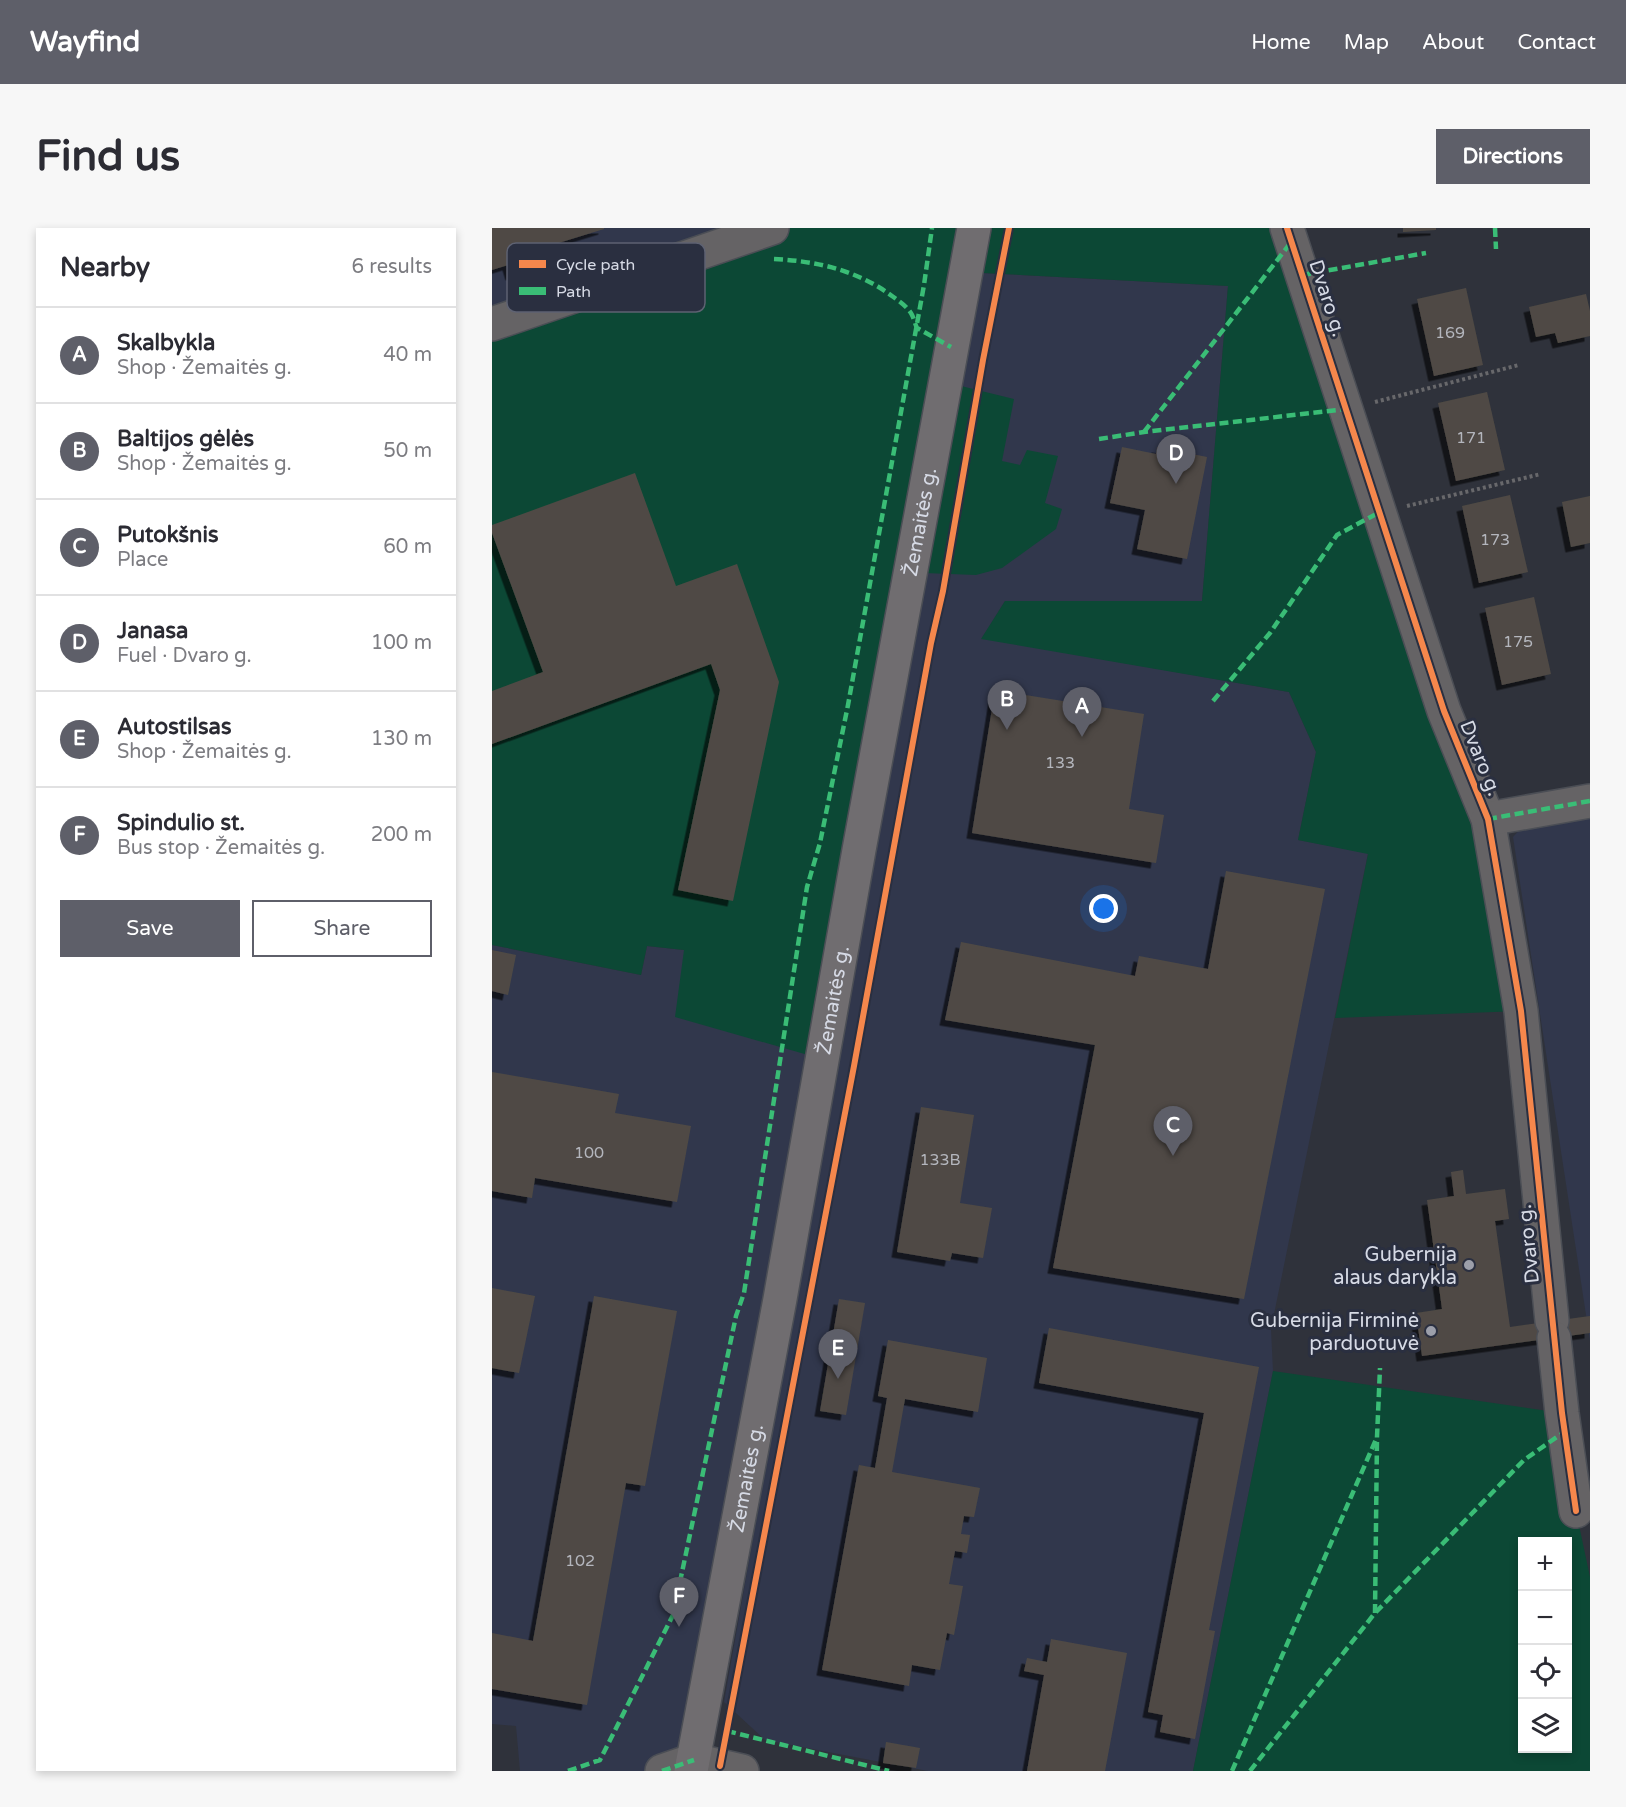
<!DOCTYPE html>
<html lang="en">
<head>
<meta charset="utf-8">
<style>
	body { margin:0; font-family:"Varela Round",sans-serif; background:#f7f7f7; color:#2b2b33 }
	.controls { position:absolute; right:18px; bottom:18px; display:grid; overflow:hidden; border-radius:0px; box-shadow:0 3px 9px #0003 }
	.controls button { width:54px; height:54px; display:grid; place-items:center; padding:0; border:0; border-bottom:2px solid #e1e1e2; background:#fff; color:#2b2b33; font:30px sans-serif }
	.you { position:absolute; left:612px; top:681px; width:21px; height:21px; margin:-15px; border:4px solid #fff; border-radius:50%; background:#1a73e8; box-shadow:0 0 0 9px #1a73e833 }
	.badge { display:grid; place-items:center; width:39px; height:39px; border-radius:50%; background:#5e5f69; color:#fff; font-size:20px; font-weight:700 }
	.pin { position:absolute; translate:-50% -50px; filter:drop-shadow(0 2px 3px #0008) }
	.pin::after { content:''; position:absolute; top:32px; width:21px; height:18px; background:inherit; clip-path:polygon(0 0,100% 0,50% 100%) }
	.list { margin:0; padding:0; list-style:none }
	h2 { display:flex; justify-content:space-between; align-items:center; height:78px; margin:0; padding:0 24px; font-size:26px }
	h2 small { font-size:20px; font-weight:400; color:#7c7c81 }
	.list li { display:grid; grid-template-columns:39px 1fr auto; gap:18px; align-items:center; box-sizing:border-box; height:96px; padding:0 24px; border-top:2px solid #e1e1e2 }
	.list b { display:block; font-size:22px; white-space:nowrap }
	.list p { margin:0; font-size:20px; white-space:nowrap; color:#7c7c81 }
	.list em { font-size:20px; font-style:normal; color:#7c7c81 }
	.actions { display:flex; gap:12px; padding:18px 24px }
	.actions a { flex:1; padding:14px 0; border:2px solid #5e5f69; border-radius:0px; text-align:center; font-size:21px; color:#5e5f69 }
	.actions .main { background:#5e5f69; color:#fff }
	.icon { flex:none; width:33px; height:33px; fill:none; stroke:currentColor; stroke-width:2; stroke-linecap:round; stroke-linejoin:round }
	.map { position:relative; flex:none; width:1098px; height:1543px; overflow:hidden; border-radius:0px }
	header { display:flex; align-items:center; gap:36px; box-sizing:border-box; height:84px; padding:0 30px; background:#5e5f69; color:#fff }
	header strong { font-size:28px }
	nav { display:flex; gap:33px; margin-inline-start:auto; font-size:21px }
	.intro { display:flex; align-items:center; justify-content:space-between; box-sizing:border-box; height:144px; padding:0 36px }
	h1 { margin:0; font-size:42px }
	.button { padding:15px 27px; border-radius:0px; background:#5e5f69; color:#fff; font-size:21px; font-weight:700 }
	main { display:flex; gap:36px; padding:0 36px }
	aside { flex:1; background:#fff; border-radius:0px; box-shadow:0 3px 9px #0003 }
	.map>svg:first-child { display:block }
	.built { fill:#31374c }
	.green { fill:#0c4835; fill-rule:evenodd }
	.building { fill:#4f4a44; filter:url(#shadow) }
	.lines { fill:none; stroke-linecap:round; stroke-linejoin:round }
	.minor-casing { stroke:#4b4e55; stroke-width:36 }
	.major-casing { stroke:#4b4e55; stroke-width:36 }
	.path { stroke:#68686b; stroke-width:4; stroke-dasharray:3 3; stroke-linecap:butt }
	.minor { stroke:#656365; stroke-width:33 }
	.major { stroke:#706d70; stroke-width:33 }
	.quiet { stroke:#3abd76; stroke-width:4.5; stroke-dasharray:9 4.5; stroke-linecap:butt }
	.cycleway-casing { stroke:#2a2f40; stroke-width:10 }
	.cycleway { stroke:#f5874c; stroke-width:6 }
	.poi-dot { fill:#9c9faa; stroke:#2a2f40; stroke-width:2 }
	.labels { text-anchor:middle; stroke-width:6; stroke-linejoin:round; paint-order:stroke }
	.number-label { font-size:16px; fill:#b4b6bd }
	.street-label { font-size:20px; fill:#d6dae5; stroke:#2a2f40 }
	.poi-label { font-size:20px; fill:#d6dae5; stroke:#2a2f40; text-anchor:end }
	.key { fill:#2a2f40; stroke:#5e6272; stroke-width:1.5 }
	.key-label { font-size:16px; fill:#d6dae5 }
</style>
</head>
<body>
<header>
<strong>Wayfind</strong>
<nav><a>Home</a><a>Map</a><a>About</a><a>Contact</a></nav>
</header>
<div class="intro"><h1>Find us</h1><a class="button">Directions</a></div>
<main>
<aside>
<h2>Nearby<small>6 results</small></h2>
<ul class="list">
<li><span class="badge">A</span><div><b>Skalbykla</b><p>Shop · Žemaitės g.</p></div><em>40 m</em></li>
<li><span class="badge">B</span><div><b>Baltijos gėlės</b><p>Shop · Žemaitės g.</p></div><em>50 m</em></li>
<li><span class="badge">C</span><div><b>Putokšnis</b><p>Place</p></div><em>60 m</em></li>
<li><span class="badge">D</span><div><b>Janasa</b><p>Fuel · Dvaro g.</p></div><em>100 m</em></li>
<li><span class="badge">E</span><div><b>Autostilsas</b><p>Shop · Žemaitės g.</p></div><em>130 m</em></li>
<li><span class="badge">F</span><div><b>Spindulio st.</b><p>Bus stop · Žemaitės g.</p></div><em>200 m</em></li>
</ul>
<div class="actions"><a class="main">Save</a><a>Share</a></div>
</aside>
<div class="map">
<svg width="1098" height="1543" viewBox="0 0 1098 1543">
	<defs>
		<filter id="shadow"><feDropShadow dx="-5.5" dy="5.5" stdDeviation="0" flood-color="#0009"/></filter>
	</defs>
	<rect width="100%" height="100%" fill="#2f323b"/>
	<!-- built -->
	<g class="built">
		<path d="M0 0H243L0 83Z"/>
		<path d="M491 45 736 58 710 373H513L490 410 797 464 824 524 806 612 876 625 779 1101 781 1143 701 1543H436L273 1512 232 1474 422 400Z"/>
		<path d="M1098 578V1113L1021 609 1041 587Z"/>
		<path d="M0 717 149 747 155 718 192 722 330 831 202 1532 170 1543H28L24 1498 0 1496Z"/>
	</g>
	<!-- green -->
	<g class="green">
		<path d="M280 0H482L330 831 183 789 192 722 155 718 149 747 0 717V96Z"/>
		<path d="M500 0H795L952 483 1029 783 843 790 876 626 806 612 824 524 797 464 489 411 513 373H710L736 58 491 45Z"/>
		<path d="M469 158 522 171 510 233 528 237 535 222 566 228 553 275 570 281 564 301 510 340 484 347 432 345Z"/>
		<path d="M781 1143 1070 1185 1084 1283 1098 1349V1543H701ZM1030 1314H1076V1520H1030Z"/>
	</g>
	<!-- building -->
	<g class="building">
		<path d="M0 0H112V1L47 21 51 37 19 47 16 37 0 42Z"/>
		<path d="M911 0H944V2L911 4Z"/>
		<path d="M974 60 991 137 942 148 925 71Z"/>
		<path d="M1094 66 1098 83V108L1066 115 1063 105 1044 109 1037 79Z"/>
		<path d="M995 164 1013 242 964 253 946 175Z"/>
		<path d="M630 219 664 226 665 219 715 229 695 331 645 321 653 282 618 275Z"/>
		<path d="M143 245 184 358 245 336 287 454 241 673 186 662 228 462 219 436 0 516V463L51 444 0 305V297Z"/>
		<path d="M1018 267 1036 344 987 355 970 278Z"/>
		<path d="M1098 268V315L1079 319 1070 274Z"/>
		<path d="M1042 369 1059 446 1010 457 993 380Z"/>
		<path d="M503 462 652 486 637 581 672 587 664 635 480 605Z"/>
		<path d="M734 643 833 661 752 1071 561 1040 603 817 453 792 469 714 643 748 647 728 716 741Z"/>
		<path d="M0 722 24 727 16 767 0 763Z"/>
		<path d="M0 844 127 866 123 885 199 898 185 974 43 950 40 970 0 963Z"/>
		<path d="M429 879 482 887 468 975 500 980 491 1030 460 1025 458 1033 405 1024Z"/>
		<path d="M971 942 974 966 1013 961 1017 991 1003 993 1018 1099 1098 1088V1105L930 1128 924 1085 950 1081 935 972 962 968 959 944Z"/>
		<path d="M0 1060 43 1068 27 1145 0 1140Z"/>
		<path d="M102 1068 185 1083 153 1258 134 1255 95 1477 0 1461V1405L41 1413Z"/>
		<path d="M347 1071 373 1075 354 1187 328 1183Z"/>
		<path d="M557 1100 767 1139 717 1402 723 1403 703 1511 668 1504 671 1487 656 1484 712 1185 547 1155Z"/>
		<path d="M396 1112 495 1130 486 1184 413 1171 400 1244 488 1260 482 1289 472 1288 469 1306 478 1307 475 1325 463 1323 457 1356 471 1358 462 1407 455 1405 448 1442 420 1437 417 1458 330 1442 367 1237 383 1240 395 1170 386 1168Z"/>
		<path d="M559 1411 635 1425 613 1543H535L552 1447 532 1443 535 1430 555 1434Z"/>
		<path d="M394 1514 428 1520 424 1540 391 1535Z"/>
	</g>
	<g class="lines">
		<!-- minor casing -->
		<g class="minor-casing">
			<g id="minor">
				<path d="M795 0 952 483 996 591 1029 783 1060 1093"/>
				<path d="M0 96 280 0"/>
				<path d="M996 591 1098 573"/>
				<path d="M1062 1110 1070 1185 1084 1283"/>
				<path d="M170 1543 202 1532 250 1543"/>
			</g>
		</g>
		<!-- major casing -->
		<g class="major-casing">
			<g id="major">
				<path id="s1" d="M199 1543 288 1071 367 622 482 0"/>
			</g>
		</g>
		<!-- path -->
		<g class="path">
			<path d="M883 174 1027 137"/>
			<path d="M915 278 1049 246"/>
		</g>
		<!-- minor -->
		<use href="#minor" class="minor"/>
		<!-- major -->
		<use href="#major" class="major"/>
		<!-- quiet -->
		<g class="quiet">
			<path d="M1003 0 1004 21"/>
			<path d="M282 31C324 33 365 42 400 68 407 73 416 79 420 87 422 91 423 96 425 100L459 119"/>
			<path d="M810 47 934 25"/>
			<path d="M652 204 800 13"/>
			<path d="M607 211 652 204 855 181"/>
			<path d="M721 473 778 405 845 307 888 284"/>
			<path d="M996 591 1098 573"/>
			<path d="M883 1385 885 1209 888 1140"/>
			<path d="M235 1503 397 1543"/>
			<path d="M76 1543 108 1532 181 1387 244 1088 252 1065 315 659 328 615 356 477 432 57 440 0"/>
			<path d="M170 1543 202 1532"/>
			<path d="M740 1543 885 1209"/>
			<path d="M758 1543 883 1385 1032 1232 1072 1204"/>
		</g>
		<!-- cycleway casing -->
		<g class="cycleway-casing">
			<g id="cycleway">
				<path d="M795 0 952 483 996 591 1029 783 1070 1185 1084 1283"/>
				<path d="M228 1538 362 838 439 415 451 363 491 132 517 0"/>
			</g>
		</g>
		<!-- cycleway -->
		<use href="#cycleway" class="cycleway"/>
	</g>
	<!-- markers -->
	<g class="poi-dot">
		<circle cx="977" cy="1037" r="6"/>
		<circle cx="939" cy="1103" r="6"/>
	</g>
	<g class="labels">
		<!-- number labels -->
		<g class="number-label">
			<text x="958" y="110">169</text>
			<text x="979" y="215">171</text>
			<text x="1003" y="317">173</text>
			<text x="1026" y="419">175</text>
			<text x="568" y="540">133</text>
			<text x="97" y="930">100</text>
			<text x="448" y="937">133B</text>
			<text x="88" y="1338">102</text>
		</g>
		<!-- street labels -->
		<g class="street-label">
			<text transform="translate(836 70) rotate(72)" y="7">Dvaro g.</text>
			<text dy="7" stroke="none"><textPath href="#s1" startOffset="1270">Žemaitės g.</textPath></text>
			<text transform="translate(989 530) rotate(68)" y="7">Dvaro g.</text>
			<text dy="7" stroke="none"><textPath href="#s1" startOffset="784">Žemaitės g.</textPath></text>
			<text transform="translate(1036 1016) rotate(-96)" y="7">Dvaro g.</text>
			<text dy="7" stroke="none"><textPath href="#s1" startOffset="298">Žemaitės g.</textPath></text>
		</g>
		<!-- poi labels -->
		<g class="poi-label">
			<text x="965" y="1033">Gubernija<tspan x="965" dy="23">alaus darykla</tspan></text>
			<text x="927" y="1099">Gubernija Firminė<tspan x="927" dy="23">parduotuvė</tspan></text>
		</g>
	</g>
	<!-- legend -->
	<rect x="15" y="15" width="198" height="69" rx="9" class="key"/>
	<rect x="27" y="32" width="27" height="8" fill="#f5874c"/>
	<rect x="27" y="59" width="27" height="8" fill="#3abd76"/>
	<g class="key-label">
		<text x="64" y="42">Cycle path</text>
		<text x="64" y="69">Path</text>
	</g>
</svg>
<div class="controls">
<button>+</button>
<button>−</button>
<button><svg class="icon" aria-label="locate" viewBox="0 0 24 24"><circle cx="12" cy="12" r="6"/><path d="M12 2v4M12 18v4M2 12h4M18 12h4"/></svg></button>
<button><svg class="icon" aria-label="layers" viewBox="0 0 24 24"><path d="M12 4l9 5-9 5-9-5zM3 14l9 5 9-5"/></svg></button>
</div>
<div class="you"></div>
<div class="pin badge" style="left:590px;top:509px">A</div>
<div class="pin badge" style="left:515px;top:502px">B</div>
<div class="pin badge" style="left:681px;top:928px">C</div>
<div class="pin badge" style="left:684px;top:256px">D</div>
<div class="pin badge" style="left:346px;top:1151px">E</div>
<div class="pin badge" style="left:187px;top:1399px">F</div>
</div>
</main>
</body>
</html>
